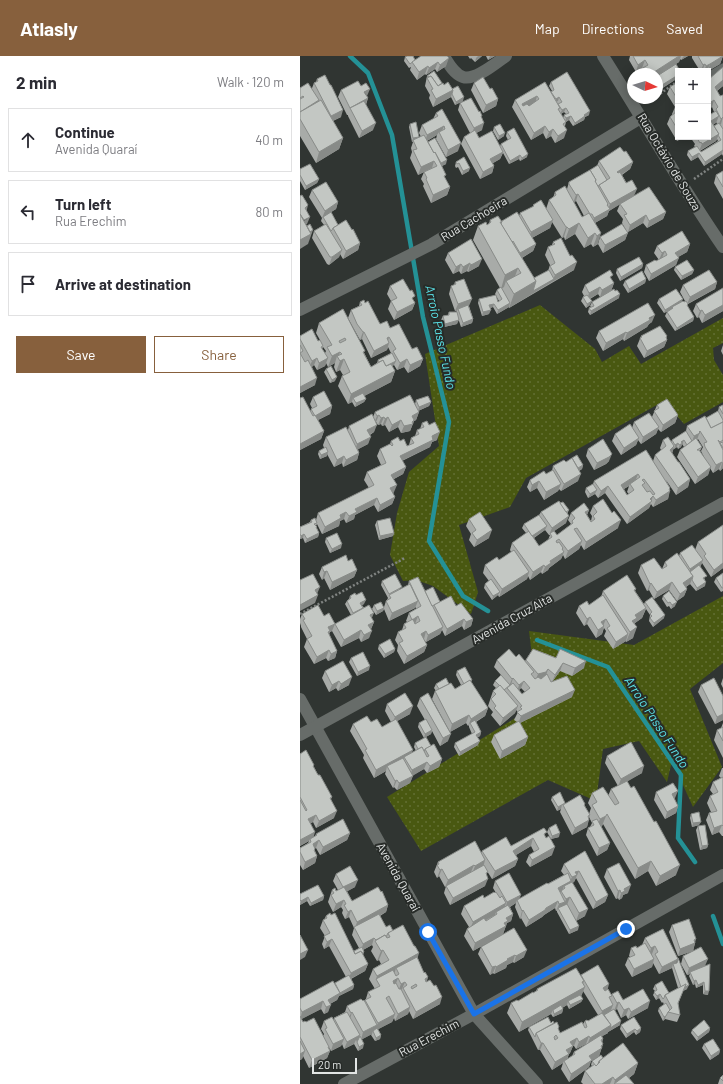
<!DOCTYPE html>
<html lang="en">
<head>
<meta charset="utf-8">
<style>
	body { margin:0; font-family:Barlow,sans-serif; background:#f2f2f3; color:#2b2b33 }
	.controls { position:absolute; right:12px; top:12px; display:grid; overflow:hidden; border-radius:0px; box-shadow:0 2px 10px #0003 }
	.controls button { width:36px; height:36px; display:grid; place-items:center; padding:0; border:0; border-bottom:1px solid #e1e1e2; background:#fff; color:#2b2b33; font:20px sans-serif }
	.compass { position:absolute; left:327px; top:12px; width:36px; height:36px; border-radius:50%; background:#fff; box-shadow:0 2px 10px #0003; rotate:94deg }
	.scale { position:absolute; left:12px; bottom:10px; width:45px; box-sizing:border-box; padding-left:4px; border:2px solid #e2e5e4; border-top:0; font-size:11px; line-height:14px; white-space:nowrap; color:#e2e5e4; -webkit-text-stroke:3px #272b28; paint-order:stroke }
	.stop { position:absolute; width:12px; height:12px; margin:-9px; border:3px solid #1a73e8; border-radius:50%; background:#fff }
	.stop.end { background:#1a73e8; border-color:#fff; box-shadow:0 1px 4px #0008 }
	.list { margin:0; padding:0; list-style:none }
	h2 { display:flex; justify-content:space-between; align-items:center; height:52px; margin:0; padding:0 16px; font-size:17px }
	h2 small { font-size:13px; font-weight:400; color:#7c7c81 }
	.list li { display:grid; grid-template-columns:26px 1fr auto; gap:12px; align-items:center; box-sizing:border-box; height:64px; margin:0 8px 8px; padding:0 8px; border:1px solid #e1e1e2; border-radius:0px }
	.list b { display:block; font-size:15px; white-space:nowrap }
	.list p { margin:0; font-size:13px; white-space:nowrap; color:#7c7c81 }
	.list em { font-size:13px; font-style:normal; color:#7c7c81 }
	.actions { display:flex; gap:8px; padding:12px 16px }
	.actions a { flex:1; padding:9px 0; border:1px solid #87603d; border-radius:0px; text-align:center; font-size:14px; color:#87603d }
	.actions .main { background:#87603d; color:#fff }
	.icon { flex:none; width:22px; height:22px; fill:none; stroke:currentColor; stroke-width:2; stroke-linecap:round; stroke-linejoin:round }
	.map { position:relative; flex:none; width:423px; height:1028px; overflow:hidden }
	header { display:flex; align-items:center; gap:24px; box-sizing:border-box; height:56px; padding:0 20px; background:#87603d; color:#fff }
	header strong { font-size:19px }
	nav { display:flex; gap:22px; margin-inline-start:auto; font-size:14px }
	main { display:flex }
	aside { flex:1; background:#fff }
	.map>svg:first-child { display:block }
	.grass { fill:url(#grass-dots) }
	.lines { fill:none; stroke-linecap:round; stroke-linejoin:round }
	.stream { stroke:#249196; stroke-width:4.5 }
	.path { stroke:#808482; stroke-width:2.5; stroke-dasharray:2 2; stroke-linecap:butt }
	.lane { stroke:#676c69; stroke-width:7 }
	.street { stroke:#676c69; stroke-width:12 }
	.secondary { stroke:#676c69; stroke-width:12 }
	.wall { fill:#a8aba8; fill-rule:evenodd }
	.shaded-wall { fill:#888b88 }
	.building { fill:#c3c7c3; stroke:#888b88; fill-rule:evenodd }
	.route { stroke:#1a73e8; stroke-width:5 }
	.labels { text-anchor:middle; stroke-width:4; stroke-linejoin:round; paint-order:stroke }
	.street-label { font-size:12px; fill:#e2e5e4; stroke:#272b28 }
	.water-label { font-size:13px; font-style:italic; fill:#5be4ea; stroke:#272b28 }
</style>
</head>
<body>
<header>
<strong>Atlasly</strong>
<nav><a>Map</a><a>Directions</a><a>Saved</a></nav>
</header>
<main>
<aside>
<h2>2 min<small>Walk · 120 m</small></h2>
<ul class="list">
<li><svg class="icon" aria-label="ahead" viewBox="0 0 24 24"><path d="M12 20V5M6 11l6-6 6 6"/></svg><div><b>Continue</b><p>Avenida Quaraí</p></div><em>40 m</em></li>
<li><svg class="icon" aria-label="left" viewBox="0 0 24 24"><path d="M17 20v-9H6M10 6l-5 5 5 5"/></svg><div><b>Turn left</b><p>Rua Erechim</p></div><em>80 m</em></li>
<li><svg class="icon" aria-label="arrive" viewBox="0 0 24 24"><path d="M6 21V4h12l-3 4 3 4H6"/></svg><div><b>Arrive at destination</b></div></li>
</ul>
<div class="actions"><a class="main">Save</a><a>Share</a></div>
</aside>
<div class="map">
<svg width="423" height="1028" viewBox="0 0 423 1028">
	<defs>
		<pattern id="grass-dots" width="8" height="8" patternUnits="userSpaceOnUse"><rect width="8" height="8" fill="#495811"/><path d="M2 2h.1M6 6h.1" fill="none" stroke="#637034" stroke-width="1.8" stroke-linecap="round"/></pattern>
	</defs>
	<rect width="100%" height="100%" fill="#303532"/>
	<!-- grass -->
	<g class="grass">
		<path d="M240 249 295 293 302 306 329 290 341 308 423 262V287L413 292 414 304 423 319V346L384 368 364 345 226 422 210 451 159 469 178 536 171 558 133 530 116 524 103 525 90 499 97 457 109 416 139 390 125 298Z"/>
		<path d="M423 540V607L390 633 422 711 393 751 372 705 367 726 339 685 303 693 296 745 248 724 121 795 87 741 238 648 229 575 334 589Z"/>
	</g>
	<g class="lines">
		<!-- stream -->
		<g class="stream">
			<path d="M50 0 68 17 92 79 123 261 149 366 129 485 163 540 188 555"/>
			<path d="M237 584 308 611 381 719 378 782 395 806"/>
			<path d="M413 860 423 888"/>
		</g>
		<!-- path -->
		<g class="path">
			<path d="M357 40 378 25"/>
			<path d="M347 45 353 42"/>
			<path d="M394 123 423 103"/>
			<path d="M0 558 105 502"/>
		</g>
		<!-- lane -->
		<path class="lane" d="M408 20 423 11"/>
		<!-- street -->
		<g class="street">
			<path d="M144 0C148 7 154 18 163 21 175 25 196 7 206 0"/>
			<path d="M0 254 132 188 342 61"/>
			<path d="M0 643 174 958 237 1028"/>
		</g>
		<!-- secondary -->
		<g class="secondary">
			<path d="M303 0C343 63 380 129 423 191"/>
			<path d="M0 679 423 447"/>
			<path d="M44 1028 174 958 423 819"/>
		</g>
	</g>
	<!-- wall -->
	<g class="wall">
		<path d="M147 0 146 10 137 16 135 13 126 19 125 18 117 24 110 14 111 11 109 12 104 5 105 1 115 4Z"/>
		<path d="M168 0H182L175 6 171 2 170 3Z"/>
		<path d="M186 0H195L188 4Z"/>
		<path d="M330 0H388L381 4 380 3 379 6 357 20V18H340L341 13 343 12H342L336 16 329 4Z"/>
		<path d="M392 0H423L420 8 408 15H400L392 2Z"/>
		<path d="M423 11V30L417 35 420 40 423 39V73L420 69 423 73V100L422 98 404 110 398 101 391 105 387 99 388 95 395 91 394 90 395 88 390 81H408L411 58 414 56 412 51 409 53 408 52V24ZM416 66 417 68 414 70 413 69ZM417 83 418 85 401 96 400 95 416 85Z"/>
		<path d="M378 15V81H384L377 85 367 68 370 61 372 59V58L375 51 367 38 370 31 375 28 377 23 378 22 361 33 357 28V20Z"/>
		<path d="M127 20 152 33 163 45 155 49 151 41 133 51 129 42 130 39 125 30Z"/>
		<path d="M17 23 41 61 33 65 43 82 39 93 16 107 0 80V32H12L14 27 16 26Z"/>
		<path d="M251 26 289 59 285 61 284 64 273 70 269 64 266 66 265 70 264 82 255 87 251 80 246 83 243 77 231 84 212 51 215 44 251 36 252 35 249 30ZM264 56 266 58 264 59 263 62 261 58Z"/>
		<path d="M174 27 190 33 198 43 196 50 183 57 171 34Z"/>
		<path d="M41 34 67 40 68 42 66 49 73 74 59 82 48 60V59H47L38 41Z"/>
		<path d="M160 47 182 62V74L176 77 179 82 200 90 201 88 208 84 206 80 207 76 227 101 220 105 219 103 209 108 203 97 200 103 193 107 194 110 192 117 180 123 161 88 164 81 170 77 158 54Z"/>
		<path d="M136 57 158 95 146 101 136 83 137 79 127 85 146 108 142 110 145 122 150 131 147 139 131 147 123 130 124 128 121 123 124 116 118 119 110 102 112 96 111 92 113 86H112L109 71 110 68 119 82 121 81 119 77 122 69 133 63Z"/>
		<path d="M194 71 204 80 198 84 193 75Z"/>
		<path d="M324 96 333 106 330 113 322 119 334 140 366 156 363 163 347 172 343 167 328 176 325 184 303 197 298 188 300 181 326 174 322 167 323 163 317 155 320 148 309 155 307 160 295 167 298 188 293 191 291 188 284 192 275 178 265 184 264 181 262 182 252 166 250 172 232 182 236 188 233 195 222 202 234 222 248 215 250 209 245 199 248 191 252 189 253 186 274 214 209 252V251L197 258 193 251 190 252 189 258 182 260 178 247 179 243 198 246 199 245 195 238 197 234 200 232 173 184 178 170 187 169 189 168 190 164 202 165 219 160 220 157 233 151V149L246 153 249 144 253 142 255 136 267 133 269 126 297 110 299 105ZM276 145 284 160 282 161 274 146Z"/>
		<path d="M164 101 169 115 162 119 158 111 156 112 155 110 156 106Z"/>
		<path d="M0 113 19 123 17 127 5 134 0 125Z"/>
		<path d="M423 115V143L414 127 416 119Z"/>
		<path d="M12 134 38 146 36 153 31 156 38 169 52 174 60 187 58 194 43 203 40 198 39 201 29 209 27 208 12 182 14 175 24 169 21 165 22 162 9 141Z"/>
		<path d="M390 188 387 196 378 201 376 209 349 225 344 216 346 209 359 204 354 197 357 190Z"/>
		<path d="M148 197 179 210 170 215 168 216 167 215 161 218 159 215 153 218 145 204Z"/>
		<path d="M343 208 342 212 320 225 316 217 317 213Z"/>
		<path d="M375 211 394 214 392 218 381 224 374 214Z"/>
		<path d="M311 223 314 227 311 235 300 241 298 238 290 243V249L286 252 281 245 283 241 284 240 282 236 285 229Z"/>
		<path d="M346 223 345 227 328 237 323 229 325 225Z"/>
		<path d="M155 226 169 250 173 263 172 267 161 271 158 262 157 268 144 271 141 264 143 260 148 259 149 256H156L157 255H155L149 238 151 230 154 229Z"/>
		<path d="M417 226 415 233 388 248 387 250 394 261 393 265 375 275 365 260 367 256 372 253 364 257 357 247 359 243 384 246 385 245 380 236 383 229Z"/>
		<path d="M90 230 114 245 115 247 112 254 94 264 88 253 91 245 87 238Z"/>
		<path d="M423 233V255L402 267 399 261 397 262 393 255 396 248Z"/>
		<path d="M315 235 319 242 290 259 288 256 289 252 291 251 290 250 292 246Z"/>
		<path d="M60 246 65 247 80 268 90 272 112 293 123 303 120 310 108 317 104 311 97 314 94 309 92 310 95 315 91 326 64 340 66 343 64 346 55 351 52 346 48 348 38 330 42 320 43 319 40 314 36 316 34 311 35 307 28 311 26 307 25 310 17 314 14 309 12 311 15 329 0 337V280L18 285 20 284 16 277 19 267 43 253 71 311 77 307 78 304 91 297 88 291 87 294 71 302 62 283 60 284 55 275 48 262 51 254 59 250ZM23 291 26 295 25 297 22 293Z"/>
		<path d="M352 266 349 268 347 271 324 285 323 283 303 295 296 282 299 275Z"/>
		<path d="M341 280H367L366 282 367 284 364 291 344 302 337 290Z"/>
		<path d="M423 289V299L421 295Z"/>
		<path d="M26 313 35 325 30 327 24 316Z"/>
		<path d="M13 341 32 350 30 358 18 364 24 375 21 383 0 394V342L11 355V353L12 352 10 348Z"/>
		<path d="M116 344 131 346 129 350 118 355 119 356 116 364 114 365 110 375 101 377 98 371 89 376 85 369 82 370 81 368 78 369 76 366 74 376 70 379 68 388 58 393 59 397 57 404 43 411 42 407 34 411 27 398V400L20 403 18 398 19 395 24 392 23 389 26 381 48 374 49 370 73 361 75 356 117 353 115 348Z"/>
		<path d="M357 349 378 359 375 367 361 376 358 373 356 378 341 388 338 384 336 389 321 399 312 385 315 378 332 372 334 366 352 361Z"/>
		<path d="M423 349V412L420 415 419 413 413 417 410 412 408 419 395 428 377 401 380 394 384 391 382 388 381 391 378 393 377 391 374 393V392L372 397 390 423 388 431 376 439 366 424 370 432 368 443 353 451 351 448 349 452 327 468 305 437 298 442 295 438 288 442 285 436 286 432 293 428 294 425 353 405 355 399 361 394 360 392 363 384 371 386 372 384 386 375 387 370 406 362 418 355 419 351ZM398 383 403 391 401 395 406 405 400 395 402 391 397 384ZM329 430 327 436 329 438 327 439 324 433Z"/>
		<path d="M122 367 137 384 132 386 130 391 102 405 106 411 103 418 94 423V436L93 437 95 441 92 448 78 456 74 449 55 459 54 463 46 467 44 463 40 465 39 470 22 478 17 468 16 470 19 477 18 481 5 487 3 482 0 483V471L10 466 11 464H16L18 457 69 432 64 424 67 416 81 409 77 400 80 393 90 388 91 385H100L107 390 109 389 111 382 115 380 117 374 120 373Z"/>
		<path d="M288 393 309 405 306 408 294 414 286 400Z"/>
		<path d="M266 406 283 409 282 413 279 415 278 425 261 435 259 433 258 435 244 444 237 432 230 436 227 431 230 424 246 418 252 415 253 410Z"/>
		<path d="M260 447 269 454 267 458 266 467 254 475 257 479 270 469 271 468 268 464 271 457 289 454 287 459 291 465 292 460 290 457 293 450 318 472 284 494 281 489 279 493 265 503 263 499 261 503 249 512 248 514 242 518 241 516 230 524 228 520 227 523 199 541 198 539 192 544 184 532 185 528 189 525 183 517 185 509 199 504 211 496 210 494 212 487 226 477 222 472 224 468 239 459 241 456ZM245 474 249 479H250L248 484 239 490 234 482Z"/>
		<path d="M169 463 189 482 174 491 169 484 171 478 166 470Z"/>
		<path d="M77 465 94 477 93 480 79 484 75 469Z"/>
		<path d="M26 482 41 492 30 497 25 486Z"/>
		<path d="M398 486 423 512 411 521 402 507 400 511 405 524V530L396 535 390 528 386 531 387 533 384 540 377 545 369 534 354 543 349 534 347 535 338 517 341 509 362 513 365 506 379 500 380 497 395 494Z"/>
		<path d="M48 505 57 514 54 521 30 534 24 522 22 524 19 518 22 511Z"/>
		<path d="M423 517V535L421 536 414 526 416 522Z"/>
		<path d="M82 525 101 533 108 529 109 525 140 546 156 550 173 563 171 570 164 574 162 570 145 580 142 574 140 578 126 586 123 583 127 589 124 596 104 608 97 595 98 589 95 584 98 576 102 574 104 568 107 566 106 565 109 557 116 553V551L115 552 89 565 84 553 83 555 76 559 72 553 74 549 84 551 86 545 87 544 88 542 81 529Z"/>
		<path d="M336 533 335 535 344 548 345 546 364 562 353 571 349 565 350 559 346 553 342 562 335 567 333 582 326 586V585L313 593 304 580 306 575 304 572 302 578 296 582 287 568 284 570 276 557 279 550 289 549 301 541 303 535Z"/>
		<path d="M56 539 64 548 62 549 74 566 71 573 69 582 61 586 59 582 41 591 32 575 30 576 29 578 37 595 35 602 28 605 26 602 14 608 4 591 7 583 1 571V570L0 567V563L2 558 24 560 35 568 51 559 45 548 47 545 49 543 50 540Z"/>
		<path d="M363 540 375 550 371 553 369 550 367 551 362 543Z"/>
		<path d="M79 589 95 593 94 596 84 602 78 593Z"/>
		<path d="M233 593 284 612 272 620 260 615 252 626 272 641 220 667 228 681 225 689 200 703 191 686 194 679 217 666 214 664 218 656 216 654 215 657 200 670 191 659 193 656 188 650 193 635 196 632 193 629 195 625 201 619 194 611 197 604 216 601 225 605ZM221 632 225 636 222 638 219 634Z"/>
		<path d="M51 602 69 614 57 620 49 606Z"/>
		<path d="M25 615 49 629 38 635 36 632 29 636 22 622Z"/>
		<path d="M157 615 172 624 171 626 188 652 185 660 176 666 181 676 180 680 178 681V689L159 700 154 691 155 687 172 678 169 671V669L168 670 166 667 150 676 132 643 135 635H136L134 632 136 628H149L155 633 161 629 156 619Z"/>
		<path d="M423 622V632L421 628Z"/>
		<path d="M401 629 423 640V664L415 668 398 636Z"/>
		<path d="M120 642 148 685 140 690 132 675 131 678 124 682 118 671 119 667 125 664 117 650Z"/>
		<path d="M87 648 110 658 97 665 112 697 116 695 114 691 115 687 131 690 142 703 139 711 127 717 124 713 113 719 110 727 97 734 94 731 93 732 85 718 86 715 74 722 63 702 64 699 50 675 53 668 71 666 82 671 91 666 85 655Z"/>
		<path d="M423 667V702L414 684 417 674 421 672Z"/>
		<path d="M0 698 14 711 18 719 32 741 31 743 34 762 16 772 13 766 11 767 13 781 15 780 16 778 50 777 47 784 20 799 16 792H15V795L17 800 15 807 3 814 0 809V792L8 787 9 785 0 790Z"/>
		<path d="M307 700 342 717 327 725 376 819 356 830 348 815 335 823 303 768 302 770 301 771 310 787 307 794 297 800 286 779 288 772 290 771 292 767 289 761 287 771 272 779 260 756 261 753 257 755 251 744 252 741 265 747 285 748V750L289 758 291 752 288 747 292 737 308 740 311 733 318 730 305 707Z"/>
		<path d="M422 712H423V780H422L419 776 412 779 406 764 409 757 411 756 407 747 410 740 413 738 410 734 413 726 421 722 419 720Z"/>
		<path d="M356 736 375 742 374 743 378 750 376 757 365 763 354 744Z"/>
		<path d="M391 758 399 769 392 771 390 762Z"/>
		<path d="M398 770 408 789 407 792 400 794 396 774Z"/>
		<path d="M244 772 245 781 252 799 230 811 226 806 229 799 234 796 231 790 216 799 218 803 215 810 192 823 187 815 185 830 150 849 144 837 146 830 145 831 139 820 137 822 134 816 138 806 181 797 182 795 211 790Z"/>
		<path d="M249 772 259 781 251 783 247 776Z"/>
		<path d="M285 795 308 839 305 846 293 853 276 822 274 826 272 827 285 860 276 865 278 874 269 878 257 856V855H256L255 852 244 859 242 861 226 871 221 862 220 863 215 851 216 847 210 851 213 858 211 865 207 867 203 878 173 895 164 880 167 873 169 871 161 858 164 850 196 837 193 832 195 825 219 843 264 819 261 815 264 808Z"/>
		<path d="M307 813 328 837 323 839 322 842 319 844 318 842 316 843 304 821Z"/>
		<path d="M36 818 55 831 47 835 52 845 88 849 86 856 80 860 86 871 93 875 118 903 124 917 128 921 126 926 140 948 113 963 109 955 108 958 95 965 94 962 92 966 78 973 81 979 80 983 75 985 71 979 72 978 62 983 63 992 58 995 54 988 44 993 42 988 41 990 31 995 29 991 30 995 27 1002 9 1012 3 1000 2 1003 0 1004V943L35 927 46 921 29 890 24 893 22 888 25 880 20 872 23 864H24L26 860 54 896 59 892 52 879 54 872 49 861 45 863 42 857 43 854 41 851 33 856 28 846 32 834 36 835 38 834 33 825ZM72 889 73 891 71 895 77 905 79 904 81 908 73 913 69 923 75 933 68 936 65 946 63 945 47 950 45 956 34 962V964L24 965 21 973 24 978 23 980 6 966H3L1 963 21 953 24 958 28 956 30 948 37 944 39 940 53 933 54 929 51 923 65 915 68 908 63 899 64 896 63 894Z"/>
		<path d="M0 838 24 840 23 844 10 850 7 845 0 849Z"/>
		<path d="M372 869 395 886V887L393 895 378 900 369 876Z"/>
		<path d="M214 872 224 901 214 907 213 906 207 909 206 912 194 918 193 917 190 919 178 898 181 891Z"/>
		<path d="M363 873 387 933 383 935 378 948 380 959 377 966 365 963 363 965 358 955 359 952 364 949 363 946 362 947 359 942 356 944 353 939 355 935 353 933 355 929 369 937 378 932 372 912 359 918 353 907 352 911 332 921 325 909 328 902 330 901 329 900 331 892H337L342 889 345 882Z"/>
		<path d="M383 900 405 910 408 939 403 938V929L396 932 395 928 393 929 389 920 390 918 387 919 381 908Z"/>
		<path d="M281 920 308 933 311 939 312 938 323 944 348 952 328 963 326 959 321 962 317 953 315 954 320 969 308 976V977L302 980 303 983 302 987 303 988 299 1000 291 1005 289 1011 269 1026 261 1013 263 1007 252 1014 240 994H238L228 974 229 971 251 967 258 973 260 977 283 968 285 965H288L298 959 283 935 281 940 283 943 281 946 269 953 267 949 262 952 263 953 262 957 253 961 251 958 219 976 207 957 211 947 218 945 233 937 236 935 237 933ZM286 988H287L274 996 272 1000 267 1004 269 998 270 997 273 990H274L276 993Z"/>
		<path d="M321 969 341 972 340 976 336 979 334 976 326 982 320 973Z"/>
		<path d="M410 972 409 976 397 985 391 977 392 974Z"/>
		<path d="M404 988 420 994 419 998 410 1004 402 992Z"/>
		<path d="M303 1002 338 1007 334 1018 329 1022 334 1028H283L281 1026 285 1015 292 1010 291 1009 292 1005Z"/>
		<path d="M423 1019V1028H418L420 1022Z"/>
	</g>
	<!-- shaded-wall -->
	<g class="shaded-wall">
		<path d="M178 0H182L175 6 176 2Z"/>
		<path d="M190 0H195L188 4Z"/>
		<path d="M379 0H381L379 6 357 20V18H351Z"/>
		<path d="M384 0H388L381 4 383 1Z"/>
		<path d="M423 0 420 8 408 15 410 8Z"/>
		<path d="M149 2 146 10 137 16 140 9Z"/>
		<path d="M345 4 342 12 336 16 338 9Z"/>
		<path d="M138 6 135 13 126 19 129 12Z"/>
		<path d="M405 8 402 15H401L403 9Z"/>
		<path d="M410 8 407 15H404L406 10Z"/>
		<path d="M128 10 125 18 117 24 119 16Z"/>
		<path d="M378 19V22L361 33 362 29Z"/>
		<path d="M423 20V30L412 38 415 31Z"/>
		<path d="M70 33 67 40 64 36Z"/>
		<path d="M153 34 151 41 133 51 136 43Z"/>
		<path d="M237 40 235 48 221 54 222 48Z"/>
		<path d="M164 41 163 45 155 49 156 46Z"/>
		<path d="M259 41 258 45 254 47 256 43Z"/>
		<path d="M68 42 65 50 50 52 47 59 50 52Z"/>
		<path d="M198 43 196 50 183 57 186 49Z"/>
		<path d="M19 44 16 51 0 61V56Z"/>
		<path d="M414 44 412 51 409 53 411 46Z"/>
		<path d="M266 52 264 56 260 58 262 54Z"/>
		<path d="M43 54 41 61 28 67 31 60Z"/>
		<path d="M290 55 289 59 285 61 284 64 273 70 275 67 284 59Z"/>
		<path d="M271 60 269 64 265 66 266 62Z"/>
		<path d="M419 60 416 67 408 72 411 65Z"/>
		<path d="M423 61 421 68 418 70 421 63Z"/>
		<path d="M76 67 73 74 59 82 62 75Z"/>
		<path d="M184 67 182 74 171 80 174 72Z"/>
		<path d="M144 70 141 77 139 76 137 79 125 86 127 79Z"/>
		<path d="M245 70 243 77 231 84 234 77Z"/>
		<path d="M253 73 251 80 246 83 249 76Z"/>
		<path d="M267 74 264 82 255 87 258 80Z"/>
		<path d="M205 77 204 80 198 84 199 80Z"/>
		<path d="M419 78 416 85 399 95 402 88Z"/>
		<path d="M119 81 118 85 113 84V86H112L113 82Z"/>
		<path d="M379 81H384L377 85Z"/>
		<path d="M43 82 39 93 16 107 19 96Z"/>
		<path d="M161 87 158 95 146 101 148 94Z"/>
		<path d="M423 94 422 98 404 110 405 106Z"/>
		<path d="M203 96 200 103 188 110 190 103Z"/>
		<path d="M399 97 398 101 391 105 392 101Z"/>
		<path d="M228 98 227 101 220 105 222 102Z"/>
		<path d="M220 99 219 103 209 108 210 105Z"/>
		<path d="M147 104 146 108 137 112 139 108Z"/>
		<path d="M134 105 132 112 118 119 121 111Z"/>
		<path d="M333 106 330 113 314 123 317 116Z"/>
		<path d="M194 110 192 117 180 123 183 116Z"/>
		<path d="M170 112 169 115 162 119 163 115Z"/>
		<path d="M19 123 17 127 5 134 6 130Z"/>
		<path d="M150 131 147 139 131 147 133 139Z"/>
		<path d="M337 133 334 140 309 155 307 160 291 169 294 162 308 148 306 155 308 154 310 148Z"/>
		<path d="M278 138 276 145 273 147 276 139Z"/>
		<path d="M38 146 36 153 22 162 25 155Z"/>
		<path d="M8 149 6 157 5 152Z"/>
		<path d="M366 156 363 163 347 172 349 165Z"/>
		<path d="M346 159 343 167 328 176 330 169Z"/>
		<path d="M10 161 7 168 0 172 2 166Z"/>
		<path d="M253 164 250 172 228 184 231 176Z"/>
		<path d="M279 167 275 178 265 184 269 173Z"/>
		<path d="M266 171H267L264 181 262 182Z"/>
		<path d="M13 174 8 188 0 193V184L6 179Z"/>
		<path d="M295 177 291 188 284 192 288 182Z"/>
		<path d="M301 177 298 188 293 191 297 180Z"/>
		<path d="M328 177 325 184 303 197 305 189Z"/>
		<path d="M60 187 58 194 43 203 46 195Z"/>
		<path d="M236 188 233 195 218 204 220 197Z"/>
		<path d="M390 188 387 196 373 204 375 197Z"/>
		<path d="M42 194 39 201 29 209 32 201Z"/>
		<path d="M365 195 362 202 359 204 362 197Z"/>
		<path d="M379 202 376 209 349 225 351 218Z"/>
		<path d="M182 203 179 210 170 215 168 216 170 209Z"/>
		<path d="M277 206 274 214 252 226 255 219Z"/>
		<path d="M170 207 167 215 161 218 163 211Z"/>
		<path d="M161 208 159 215 153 218 156 211Z"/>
		<path d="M343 208 342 212 320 225 321 221Z"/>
		<path d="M218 212 213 226 206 225 204 231 201 233 205 219Z"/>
		<path d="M394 214 392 218 381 224 382 220Z"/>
		<path d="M254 223 252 226 209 252 214 238 236 225Z"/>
		<path d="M346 223 345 227 328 237 329 233Z"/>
		<path d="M417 226 415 233 387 248 390 241Z"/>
		<path d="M314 227 311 235 300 241 302 234Z"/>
		<path d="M300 231 298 238 287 244 289 237Z"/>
		<path d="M320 238 319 242 290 259 291 255Z"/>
		<path d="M172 243 169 250 158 253 157 255H155L158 248Z"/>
		<path d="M383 243 381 247 372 251V253L364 257 365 254Z"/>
		<path d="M292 245 290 249 286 252 287 248Z"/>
		<path d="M115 247 112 254 94 264 97 256Z"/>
		<path d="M210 247 209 251 197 258 198 254Z"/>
		<path d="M194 248 193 251 188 253 189 249Z"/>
		<path d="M423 249V255L402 267 405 259Z"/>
		<path d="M191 254 189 258 182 260 183 256Z"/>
		<path d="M402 254 399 261 397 262 400 255Z"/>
		<path d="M355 259 352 266 349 268 347 271 324 285 327 277Z"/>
		<path d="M394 261 393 265 375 275 377 272Z"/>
		<path d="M173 263 172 267 161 271 163 267Z"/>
		<path d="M159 264 157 268 144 271 145 268Z"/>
		<path d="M63 276H64L62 283 60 284Z"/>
		<path d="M326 276 323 283 303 295 306 287Z"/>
		<path d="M367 280 365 285 367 284 364 291 344 302 347 295Z"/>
		<path d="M89 281 87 288 89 287 87 294 71 302 74 295 87 282Z"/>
		<path d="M40 296 38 302 37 300 35 307 28 311 32 300Z"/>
		<path d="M17 302 14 309 9 312 12 305Z"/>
		<path d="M28 302 25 310 17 314 19 307Z"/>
		<path d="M44 303 40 314 36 316 40 305Z"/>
		<path d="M107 303 104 311 97 314 100 307Z"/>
		<path d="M123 303 120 310 108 317 110 309Z"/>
		<path d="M96 305 94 309 81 316 83 312Z"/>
		<path d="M95 315 91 326 55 345 53 342 52 346 48 348 51 338Z"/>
		<path d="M37 321 35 325 30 327 32 324Z"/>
		<path d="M17 322 15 329 0 337V331Z"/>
		<path d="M66 343 64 346 55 351 56 347Z"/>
		<path d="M131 346 129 350 118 355 119 351Z"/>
		<path d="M32 350 30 358 12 367 15 360Z"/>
		<path d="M119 356 116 364 114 365 110 375 101 377 104 370 112 360Z"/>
		<path d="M79 359 76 366 74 367 77 360Z"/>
		<path d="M378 359 375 367 361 376 363 369Z"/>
		<path d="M84 361 81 368 78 369 81 362Z"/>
		<path d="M88 361 85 369 82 370 85 363Z"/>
		<path d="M101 364 98 371 89 376 92 369Z"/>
		<path d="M77 369 74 376 64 381 67 374Z"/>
		<path d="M359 371 356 378 341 388 343 381Z"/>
		<path d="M24 375 21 383 0 394V388Z"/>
		<path d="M400 375 397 384 392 386 394 380Z"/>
		<path d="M140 376 137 384 132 386 130 391 97 407 100 400 132 380Z"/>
		<path d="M71 381 68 388 55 395 57 388Z"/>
		<path d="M339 382 336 389 321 399 324 392Z"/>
		<path d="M384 384 381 391 378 393 381 386Z"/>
		<path d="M378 387 377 391 374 393 375 389Z"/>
		<path d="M374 390 372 398 370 394Z"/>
		<path d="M28 396 27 400 20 403 21 399Z"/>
		<path d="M59 397 57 404 43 411 46 404Z"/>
		<path d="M312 398 309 405 306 408 294 414 297 407Z"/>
		<path d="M44 400 42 407 34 411 37 404Z"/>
		<path d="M422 406 419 413 413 417 416 409Z"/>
		<path d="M422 407H423V412L420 415Z"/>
		<path d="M283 409 282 413 275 417 277 413Z"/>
		<path d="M106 411 103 418 88 426 91 419Z"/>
		<path d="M411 411 408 419 395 428 398 421Z"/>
		<path d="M281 418 278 425 261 435 264 428Z"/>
		<path d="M338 418 335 426 330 428 329 430 318 436 321 429Z"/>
		<path d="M390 423 388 431 376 439 378 432Z"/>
		<path d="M239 425 237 432 230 436 232 429Z"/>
		<path d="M261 428 258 435 244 444 246 436Z"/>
		<path d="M97 429 94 436 88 440 90 432Z"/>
		<path d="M308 430 305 437 298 442 301 435Z"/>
		<path d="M370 432 369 436 370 435 368 443 353 451 356 444Z"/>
		<path d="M297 434 295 438 288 442 290 438Z"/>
		<path d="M353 440 349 452 327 468 330 461Z"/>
		<path d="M95 441 92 448 78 456 80 449Z"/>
		<path d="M77 442 74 449 55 459 54 463 46 467 49 460 55 453Z"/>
		<path d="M289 454 286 461 285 456Z"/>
		<path d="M46 456 44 463 40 465 39 470 22 478 25 471 40 459Z"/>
		<path d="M269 460 266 467 250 478V477L249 479 252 472Z"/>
		<path d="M321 464 318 472 284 494 286 486Z"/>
		<path d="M247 470 245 474 230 484 232 480Z"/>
		<path d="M192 474 189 482 174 491 177 484Z"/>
		<path d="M19 477 18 481 5 487 7 483Z"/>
		<path d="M94 477 93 480 79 484 80 480Z"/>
		<path d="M4 478 3 482 0 483 1 480Z"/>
		<path d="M282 485 279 493 265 503 268 495Z"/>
		<path d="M42 488 41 492 30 497 32 493Z"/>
		<path d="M263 492 261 498 264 496 261 503 249 512 248 514 242 518 245 511Z"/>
		<path d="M403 504 400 512 388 519 390 513Z"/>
		<path d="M423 507V512L411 521 414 514Z"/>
		<path d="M244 509 241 516 230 524 233 516Z"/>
		<path d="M57 514 54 521 30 534 32 526Z"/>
		<path d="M27 515 24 522 22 524 24 516Z"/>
		<path d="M229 516 227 523 199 541 202 533Z"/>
		<path d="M393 520 390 528 380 534 383 527Z"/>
		<path d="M372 526 369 534 354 543 357 536Z"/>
		<path d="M406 526 405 530 396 535 397 532Z"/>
		<path d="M351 527 349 534 347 535 350 528Z"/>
		<path d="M20 531 17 538 15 534Z"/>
		<path d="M387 533 384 540 377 545 380 538Z"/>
		<path d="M200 536 198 539 192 544 193 540Z"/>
		<path d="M18 539 15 547 0 555V549Z"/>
		<path d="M66 544 64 548 59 550 60 547Z"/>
		<path d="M118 545 115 552 89 565 92 557Z"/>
		<path d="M377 546 375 550 371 553 372 549Z"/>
		<path d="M84 552 83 555 76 559 77 555Z"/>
		<path d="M346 552 342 562 335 567 329 574 335 559Z"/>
		<path d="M74 557 71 564 70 559Z"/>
		<path d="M365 559 364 562 353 571 354 567Z"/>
		<path d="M118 560 115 568 112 564Z"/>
		<path d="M290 561 287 568 284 570 287 563Z"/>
		<path d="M164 563 162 570 145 580 147 573Z"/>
		<path d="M173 563 171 570 164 574 166 566Z"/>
		<path d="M306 563 303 570 301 566Z"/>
		<path d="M74 566 71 573 65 576 68 569Z"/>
		<path d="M35 568 32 575 30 576 27 582 28 571Z"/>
		<path d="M304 570 302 578 296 582 298 574Z"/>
		<path d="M143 571 140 578 126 586 128 579Z"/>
		<path d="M337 571 333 582 326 586 330 576Z"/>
		<path d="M61 574 59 582 41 591 44 584Z"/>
		<path d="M72 575 69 582 61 586 64 579Z"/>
		<path d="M126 575 124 583 121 578Z"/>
		<path d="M328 578 326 585 313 593 316 586Z"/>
		<path d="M127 589 124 596 104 608 107 600Z"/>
		<path d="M95 593 94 596 84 602 85 598Z"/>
		<path d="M29 594 26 602 14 608 17 601Z"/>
		<path d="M37 595 35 602 28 605 31 598Z"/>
		<path d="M286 605 284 612 272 620 275 612Z"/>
		<path d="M263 607 260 615 252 626 255 619Z"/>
		<path d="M70 610 69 614 57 620 58 616Z"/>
		<path d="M248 613 246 620 235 626 238 618Z"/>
		<path d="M52 621 49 629 38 635 41 628Z"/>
		<path d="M213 622 211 629 209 630 212 623Z"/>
		<path d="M39 625 36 632 29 636 32 629Z"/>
		<path d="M224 625 221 632 217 636 219 629Z"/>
		<path d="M275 634 272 641 218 668 221 660Z"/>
		<path d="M113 650 110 658 92 668 95 661Z"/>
		<path d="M218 650 215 657 200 670 203 662Z"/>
		<path d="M188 652 185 660 171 668 170 667 169 669 168 670 171 663Z"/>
		<path d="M423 658V664L415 668 417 661Z"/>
		<path d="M169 659 166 667 150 676 152 668Z"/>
		<path d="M132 674 131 678 124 682 125 678Z"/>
		<path d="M181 676 180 680 175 683 176 679Z"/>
		<path d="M151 678 148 685 140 690 143 682Z"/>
		<path d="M228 681 225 689 200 703 202 695Z"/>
		<path d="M180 685 178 689 159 700 160 696Z"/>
		<path d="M113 694 110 702 104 701 103 706 87 710 86 715 74 722 76 714Z"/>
		<path d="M142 703 139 711 127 717 130 710Z"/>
		<path d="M127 706 124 713 109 722 112 714Z"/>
		<path d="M344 710 342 717 318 731 321 723Z"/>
		<path d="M113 720 110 727 97 734 99 727Z"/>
		<path d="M97 724 94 731 93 732 95 725Z"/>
		<path d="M378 735 375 742 369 745 372 738Z"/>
		<path d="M262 749 261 753 257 755 258 751Z"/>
		<path d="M378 750 376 757 365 763 367 756Z"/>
		<path d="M37 755 34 762 16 772 19 765Z"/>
		<path d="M16 759 13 766 6 770 8 763Z"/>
		<path d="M290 759 288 765 289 764 287 771 272 779 275 772Z"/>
		<path d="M306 760 302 770 296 774 300 763Z"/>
		<path d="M401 766 399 769 392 771 393 767Z"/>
		<path d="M422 769 419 776 412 779 414 772Z"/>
		<path d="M15 776 13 783H10L9 785 0 790V784Z"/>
		<path d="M50 777 47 784 20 799 23 791Z"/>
		<path d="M260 777 259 781 251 783 252 780Z"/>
		<path d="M233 782 231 790 211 802 213 795Z"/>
		<path d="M19 784 16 792 10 795 13 788Z"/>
		<path d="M310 787 307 794 297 800 299 792Z"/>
		<path d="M408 789 407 792 400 794 402 790Z"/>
		<path d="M255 791 252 799 230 811 232 804Z"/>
		<path d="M17 800 15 807 3 814 5 806Z"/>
		<path d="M218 803 215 810 192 823 195 815Z"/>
		<path d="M185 804 183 812 172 818 175 810Z"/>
		<path d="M351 805 348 815 335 823 338 812Z"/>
		<path d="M174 809 171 816 145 831 148 824Z"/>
		<path d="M380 809 376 819 356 830 360 820Z"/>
		<path d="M142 813 139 820 137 822 140 814Z"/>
		<path d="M279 815 274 826 270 828 265 832 264 830 262 836 261 835V836L255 839 258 832 270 825 272 821 275 816Z"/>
		<path d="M188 823 185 830 150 849 153 842Z"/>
		<path d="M58 824 55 831 41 839 43 831Z"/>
		<path d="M331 829 328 837 323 839 322 842 319 844 321 837 324 833Z"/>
		<path d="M320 834 318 842 316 843 318 835Z"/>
		<path d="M221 839 218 846 217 844 216 847 205 854 207 846Z"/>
		<path d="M308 839 305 846 293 853 296 846Z"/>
		<path d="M24 840 23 844 10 850 11 847Z"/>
		<path d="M8 841 7 845 0 849 1 845Z"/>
		<path d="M270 841 267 849 258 852 257 855H256L259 848 265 846 266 843Z"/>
		<path d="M44 844 41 851 33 856 36 848Z"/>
		<path d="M258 845 255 852 244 859 242 861 226 871 229 864 246 852Z"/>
		<path d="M206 847 204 854 196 856 195 859 170 873 173 866Z"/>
		<path d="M88 849 86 856 55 873V872L57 866Z"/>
		<path d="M288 853 285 860 276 865 279 857Z"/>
		<path d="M51 854 49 861 45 863 48 856Z"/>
		<path d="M223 854 221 862 220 863 222 855Z"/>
		<path d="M213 858 211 865 207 867 203 878 173 895 175 887 206 862Z"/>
		<path d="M279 870 278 874 269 878 270 874Z"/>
		<path d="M74 882 72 889 61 895 63 888Z"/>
		<path d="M32 883 29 890 24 893 27 886Z"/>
		<path d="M396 883 393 895 378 900 380 893Z"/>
		<path d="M355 890 352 898 349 900 351 892Z"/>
		<path d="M8 894 5 901 0 904V898Z"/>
		<path d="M83 894 79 904 77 905 81 895Z"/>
		<path d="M227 894 224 901 214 907 216 900Z"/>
		<path d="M119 897 116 908 96 912 94 919 76 923 77 920Z"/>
		<path d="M215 899 213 906 207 909 206 912 194 918 196 911 207 903Z"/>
		<path d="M354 903 352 911 332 921 334 913Z"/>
		<path d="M378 903 375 910 373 908 372 912 359 918 362 911Z"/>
		<path d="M408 903 405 910 390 916V918L387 919 389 912Z"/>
		<path d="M68 908 65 915 48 924 51 917Z"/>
		<path d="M196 910 193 917 190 919 192 911Z"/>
		<path d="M128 921 126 929 125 923Z"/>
		<path d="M98 922 95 930 93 925Z"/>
		<path d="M396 924 395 928 393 929 394 925Z"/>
		<path d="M284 925 281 933 285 931 281 941 268 945 267 949 254 957 253 954 251 958 219 976 222 966Z"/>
		<path d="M105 926 102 933 98 936 101 928Z"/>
		<path d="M404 926 403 929 396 932 398 929Z"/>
		<path d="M309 928 307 936 300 939 303 932Z"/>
		<path d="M54 929 53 933 39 940 37 944 26 950 28 944Z"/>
		<path d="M389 929 387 933 383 935 375 954 381 933Z"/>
		<path d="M405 935H409L408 939 403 938Z"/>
		<path d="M360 938 359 942 356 944 357 940Z"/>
		<path d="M142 941 140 948 113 963 116 956Z"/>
		<path d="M283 943 281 946 269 953 270 949Z"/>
		<path d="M23 945 21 953 0 964 2 956Z"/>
		<path d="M350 945 348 952 328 963 331 956Z"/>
		<path d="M319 946 317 953 314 955 317 947Z"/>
		<path d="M31 949 28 956 24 958 26 951Z"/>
		<path d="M313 949 310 957 300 963 302 955Z"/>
		<path d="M110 951 108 958 95 965 98 958Z"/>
		<path d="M329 952 326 959 321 962 324 954Z"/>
		<path d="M263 953 262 957 253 961 254 958Z"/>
		<path d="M52 956 50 963 48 964 51 957Z"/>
		<path d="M95 958 92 966 75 975H73L72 978 61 984 63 976 77 969 78 967Z"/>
		<path d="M366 960 365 963 363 965 364 961Z"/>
		<path d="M321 965 320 969 308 976V977L287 989 290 982 311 969Z"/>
		<path d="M341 972 340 976 336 979 337 975Z"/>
		<path d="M410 972 409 976 397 985 398 981Z"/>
		<path d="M335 973 334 976 326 982 327 978Z"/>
		<path d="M60 979 58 986H57L56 984 54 988 44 993 47 986Z"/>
		<path d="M81 979 80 983 75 985 76 982Z"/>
		<path d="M289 980 286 988 276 993 279 986Z"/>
		<path d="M277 982 274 990H273L270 997 269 998 266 1005H264L263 1007 252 1014 255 1006 263 1001 270 986Z"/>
		<path d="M44 983 41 990 31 995 33 988Z"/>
		<path d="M241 987H243L240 994H238Z"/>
		<path d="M64 988 63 992 58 995 59 991Z"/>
		<path d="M303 988 299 1000 291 1005 289 1011 269 1026 271 1018 289 1000Z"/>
		<path d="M29 991 27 996 30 995 27 1002 9 1012 12 1004Z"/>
		<path d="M420 994 419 998 410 1004 411 1000Z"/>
		<path d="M5 995 2 1003 0 1004V998Z"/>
		<path d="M338 1007 334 1018 320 1028H314L315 1024Z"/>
		<path d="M313 1021 310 1028H302Z"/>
	</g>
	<!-- building -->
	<g class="building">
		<path d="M107 0H113L115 4 110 8 105 1Z"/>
		<path d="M121 0H147L149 2 140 9 138 6 129 12 128 10 119 16 112 6Z"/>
		<path d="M333 0H379L351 18H344L341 13 348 9 345 4 338 9Z"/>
		<path d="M398 0H423L410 8 406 10 405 8 403 9Z"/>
		<path d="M376 8 380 15H378V19L362 29 357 22V20Z"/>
		<path d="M423 11V24L415 31 420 40 423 39V61L421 63 416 53 418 51 414 44 411 46 409 41 410 39 408 35V24Z"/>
		<path d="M393 12 395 15H389Z"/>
		<path d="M134 15 142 27 138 30 131 20 129 21 127 20Z"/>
		<path d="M267 16 290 55 284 59 285 60 275 67 271 60 266 62 264 59 269 57 266 52 262 54 258 48 262 46 259 41 256 43 251 36 254 34 251 26Z"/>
		<path d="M25 19 30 29H31L43 54 31 60 14 27 18 25 17 23Z"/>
		<path d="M131 20 138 30 143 27 144 29 148 26 153 34 136 43 131 34 133 33 127 22Z"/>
		<path d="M183 21 190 33 192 32 198 43 186 49 174 27Z"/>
		<path d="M378 22V44L370 31 378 26 377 23Z"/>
		<path d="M58 25 61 30 66 27 70 33 64 36 68 42 50 52 41 34Z"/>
		<path d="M245 26 260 52 258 53 266 66 263 68 267 74 258 80 253 73 249 76 245 70 234 77 215 44ZM237 40 239 43 229 50 227 48 223 50 222 48Z"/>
		<path d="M8 27 19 44 0 56V43L4 41 3 40 0 42V32Z"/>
		<path d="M158 30 164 41 156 46 152 38 153 34 152 33Z"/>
		<path d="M171 42 179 56 180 55 182 60H181L184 67 174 72 160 47Z"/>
		<path d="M21 44 43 82 19 96 0 63V56Z"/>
		<path d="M64 45 76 67 62 75 50 52Z"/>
		<path d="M378 49V74L370 61 377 55 375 51Z"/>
		<path d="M142 53 161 87 148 94 139 76 145 73 144 70 127 79 122 69 138 60 136 57Z"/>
		<path d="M408 53 411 58 416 55 419 60 411 65 419 78 402 88 401 86 400 87 397 82H398V81H408Z"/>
		<path d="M116 66 119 81 113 82 110 68Z"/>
		<path d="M419 67 423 73V94L405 106 399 97 392 101 388 95 397 90 401 96 421 84 418 79 419 78 414 70Z"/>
		<path d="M200 68 205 77 199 80 194 71Z"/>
		<path d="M214 72 228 98 222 102 220 99 210 105 201 88 211 82 207 76Z"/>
		<path d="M175 74 179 82 192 75 203 96 190 103 194 110 183 116 164 81Z"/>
		<path d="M124 79 134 97 135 96 146 119 144 120 150 131 133 139 126 123 127 122 124 116 137 110 134 105 121 111 113 94 117 93 113 84Z"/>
		<path d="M135 82 147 104 141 107 135 96 134 97 128 86Z"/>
		<path d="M320 91 324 96 326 95 333 106 317 116 318 117 320 116 326 127 332 124 337 133 310 148 299 129 310 122 299 105Z"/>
		<path d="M164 101 170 112 163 115 159 107 157 108 156 106Z"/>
		<path d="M10 108 19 123 6 130 0 119V113Z"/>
		<path d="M298 109 307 124 299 129 298 131 295 126 296 124 290 114Z"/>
		<path d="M290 114 296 124 295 125 308 148 307 149 310 153 294 162 292 158H290L278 138 276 139 269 128V126Z"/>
		<path d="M423 115V131L416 119Z"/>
		<path d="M26 126 38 146 25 155 12 134Z"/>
		<path d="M265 130 282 161 289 157 301 177 297 180 295 177 288 182 279 167 269 173 267 171H266L249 144 256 139 255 136Z"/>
		<path d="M349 131 366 156 349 165 346 159 330 169 324 159 327 158 320 148Z"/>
		<path d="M2 139 8 149 5 152 10 161 4 164 0 158V140Z"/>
		<path d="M241 144 253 164 231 176 220 157 234 150 233 149Z"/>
		<path d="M31 156 38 169 33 172 32 174 31 175 23 161Z"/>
		<path d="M217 156 236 188 220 197 213 185 212 186 201 168 202 165Z"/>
		<path d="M0 158 11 178 0 184Z"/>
		<path d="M198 160 202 166H200L236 225 214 238 206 225 221 217 218 212 205 219 178 170 186 166 187 169 191 166 190 164Z"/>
		<path d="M46 164 52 174 53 173 60 187 46 195 33 172Z"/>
		<path d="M10 168 13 174 10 176 7 170Z"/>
		<path d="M26 168 42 194 32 201H30L14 175Z"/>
		<path d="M322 168 328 177 305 189 300 181Z"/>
		<path d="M382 175 390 188 375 197 379 202 351 218 346 209 355 204 356 205 367 199 365 195 362 197 357 190Z"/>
		<path d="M261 182 270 200 272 199 277 206 255 219 250 210 255 207 248 191 255 188 253 186Z"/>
		<path d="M171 183 182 203 173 208 170 209V207L163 211 161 208 156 211 148 197Z"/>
		<path d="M339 201 343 208 321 221 317 213Z"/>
		<path d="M387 204 394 214 382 220 375 211Z"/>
		<path d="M249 214 254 223 233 235 236 225 234 222Z"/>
		<path d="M310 214 313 219 310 221 314 227 302 234 300 231 289 237 285 229Z"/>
		<path d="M409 214 417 226 390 241 383 229Z"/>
		<path d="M342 215 346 223 329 233 325 225Z"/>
		<path d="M103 223 110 235 112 234 115 240 112 242 115 247 97 256 91 245 97 242 90 230Z"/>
		<path d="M164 223 172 243 158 248 151 230 156 228 155 226Z"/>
		<path d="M201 231 210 247 198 254 194 248 189 249 191 254 183 256 179 243 196 239 198 246 202 243 197 234Z"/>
		<path d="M423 232V249L405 259 402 254 400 255 396 248Z"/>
		<path d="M314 233 315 235 317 234 320 238 291 255 289 252 294 250 292 246Z"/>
		<path d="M376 233 383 243 365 254 359 243Z"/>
		<path d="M287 239 292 245 287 248 283 241Z"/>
		<path d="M64 244 65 247 68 245 80 268 87 265 90 272 99 268 112 293 117 291 123 303 110 309 107 303 100 307 93 295 96 293 89 281 87 282 89 287 74 295 64 276H63L57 268 51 254 62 249 60 246Z"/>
		<path d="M383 245 384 246 386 245 388 248 387 249 394 261 377 272 367 256 373 252 372 251Z"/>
		<path d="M348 247 355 259 349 262 350 264 327 277 326 276 306 287 299 275Z"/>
		<path d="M168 249 173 263 163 267 158 253Z"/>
		<path d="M43 253 65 295 63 296 71 311 83 304 86 310 91 308 95 315 51 338 42 320 50 316 44 303 40 305 37 300 42 298 40 296 32 300 27 291 32 289 19 267ZM45 282 46 284 40 287 39 285Z"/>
		<path d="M149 256H157L159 264 145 268 143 260 149 259Z"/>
		<path d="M360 270 367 280 366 281 367 284 347 295 340 282 342 281 341 280Z"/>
		<path d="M12 273 18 285 20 284 23 290 21 291 28 302 19 307 17 302 12 305 0 283V280Z"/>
		<path d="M0 289 3 295 0 297 5 306 8 304 17 322 0 331Z"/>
		<path d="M92 297 96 305 86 310 83 304 79 306 78 304Z"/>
		<path d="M31 310 37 321 32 324 26 313Z"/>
		<path d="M24 335 32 350 15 360 11 353 17 350 13 341Z"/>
		<path d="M63 337 66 343 56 347 53 342Z"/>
		<path d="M110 339 119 356 112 360 114 364 112 366 113 368 104 370 101 364 92 369 88 361 85 363 84 361 81 362 79 359 77 360 75 356Z"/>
		<path d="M128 340 131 346 119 351 116 344Z"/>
		<path d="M3 341 13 360 15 359 24 375 0 388V342Z"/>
		<path d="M367 343 378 359 363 369 354 355 359 352 357 349Z"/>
		<path d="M423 349V358L419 351Z"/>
		<path d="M418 355 423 364V366L411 372 406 362Z"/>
		<path d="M349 357 359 371 343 381 334 366Z"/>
		<path d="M72 358 77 369 67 374 71 381 57 388 49 370Z"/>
		<path d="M405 360 411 372 423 366V385V384L420 386 418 384 423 394V407H422V406L416 409 405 391 404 387 407 386 400 375 399 376 400 377 394 380 387 370Z"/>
		<path d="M127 365 129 369 135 366 140 376 132 380 133 384 100 400 106 411 91 419 97 429 90 432 95 441 80 449 77 442 55 453 57 456 49 460 46 456 40 459 41 462 25 471 18 457 74 429 67 416 86 407 80 393 90 388 92 390 93 389 91 385 98 381 100 385 104 383 107 390 114 387 111 382 119 378 117 374 124 371 122 367Z"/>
		<path d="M330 368 339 382 324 392 315 378Z"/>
		<path d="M46 371 59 397 46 404 44 400 37 404 26 381Z"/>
		<path d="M386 375 392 385 387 389 384 384 381 386 383 387 379 389 378 387 375 389 372 384Z"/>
		<path d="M368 381 374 390 370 394 378 406H379L390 423 378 432 355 399 366 390 363 384Z"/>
		<path d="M396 382 402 391 397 394H399L411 411 398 421 380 394Z"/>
		<path d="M303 383 312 398 309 401 297 407 288 393Z"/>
		<path d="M423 386V392L420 387Z"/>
		<path d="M26 391 28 396 21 399 19 395Z"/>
		<path d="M346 394 370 432 369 433 370 435 356 444 353 440 350 443 352 445 330 461 308 430 301 435 294 425ZM338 418 340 421 330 428 334 434 327 439 321 429ZM344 423 355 438 353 439 350 435 347 436 342 429 345 427 342 424Z"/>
		<path d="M277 399 283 409 278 412 272 402Z"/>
		<path d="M272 402 281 418 264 428 253 410 264 404 266 406Z"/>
		<path d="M253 414 261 428 246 436 239 425 232 429 230 424 244 415 246 418Z"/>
		<path d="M293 428 297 434 290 438 286 432Z"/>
		<path d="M303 443 312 457 314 455 321 464 286 486 277 472 274 473 282 485 268 495 259 483 256 485 257 487 259 486 263 492 262 493 264 496 250 505 251 507 245 511 244 509 233 516 212 487 229 475 239 490 252 481 250 477 254 475 257 479 273 467 272 465 275 462 271 457 284 447 289 454 285 456 291 466 295 463 293 460 297 456 293 450Z"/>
		<path d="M259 445 269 460 252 472 241 456Z"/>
		<path d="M263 446 269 454 266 456 260 447Z"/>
		<path d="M180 456 192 474 177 484 172 477 176 474 169 463Z"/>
		<path d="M239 459 247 470 232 480 224 468Z"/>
		<path d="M15 462 17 467 14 468 17 471H16L19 477 7 483 4 478 1 480 0 478V471L12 466 11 464Z"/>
		<path d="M90 462 94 477 80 480 77 465Z"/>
		<path d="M423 469V507L414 514 404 500 406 498 398 486Z"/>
		<path d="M37 477 42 488 32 493 26 482Z"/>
		<path d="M392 489 403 504 390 513 380 497Z"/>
		<path d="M214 494 229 516 202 533 185 509 197 501 199 504Z"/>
		<path d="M377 497 393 520 383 527 387 533 380 538 372 526 357 536 351 527 350 528 341 509 354 502 362 513 367 510 365 506Z"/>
		<path d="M46 499 48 505 52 503 57 514 32 526 27 515 24 516 22 511Z"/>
		<path d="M399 509 407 520 403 522 406 526 397 532 392 524 393 520 390 516Z"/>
		<path d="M423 517V532H422L416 522Z"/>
		<path d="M13 518 20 531 15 534 18 539 0 549V524Z"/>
		<path d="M95 518 102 531 89 538 82 525Z"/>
		<path d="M327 519 336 533 334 534 346 552 335 559 337 562 332 565 337 571 330 576 303 535Z"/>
		<path d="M118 521 143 571 128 579 126 575 121 578 127 589 107 600 99 587 103 585 98 576 106 572 104 568 113 563 115 568 120 565 118 560 112 564 109 557 121 550 109 525Z"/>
		<path d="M191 523 200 536 193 540 185 528Z"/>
		<path d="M110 528 118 545 92 557 86 545 91 542 89 539Z"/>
		<path d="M133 531 140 546 132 550 125 535Z"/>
		<path d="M369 535 377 546 372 549 370 546 368 547 363 540Z"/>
		<path d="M62 536 66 544 60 547 63 552 53 557 47 545 51 542 50 540 55 537 56 539Z"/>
		<path d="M303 539 328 578 316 586 307 572 310 570 306 563 301 566 304 570 298 574 290 561 287 563 279 550 287 545 289 549Z"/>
		<path d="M151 540 156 550 161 547 173 563 166 566 164 563 147 573 134 549Z"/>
		<path d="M352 541 365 559 354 567 350 562 352 560 350 558 352 556 345 546Z"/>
		<path d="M81 546 84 552 77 555 74 549Z"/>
		<path d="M18 549 24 560 29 557 35 568 69 549 74 557 70 559 74 566 68 569 72 575 64 579 61 574 44 584 35 568 28 571 30 575 28 576 37 595 31 598 29 594 17 601 7 583 12 580 3 564 5 563 2 558Z"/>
		<path d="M90 583 95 593 85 598 79 589Z"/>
		<path d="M209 593 216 601 219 598 234 616 231 618 235 623 238 621 241 623 247 618 251 626 267 620 275 634 221 660 217 656 222 653 220 651 222 650 207 632 213 627 222 638 230 632 224 625 219 629 213 622 212 623 197 604Z"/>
		<path d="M233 593 256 602 260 593 286 605 275 612 263 607 255 619 248 613 246 616 238 618 226 604Z"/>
		<path d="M63 596 70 610 58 616 51 602Z"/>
		<path d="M43 605 52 621 41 628 39 625 32 629 25 615Z"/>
		<path d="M165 611 172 624 164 628 157 615Z"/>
		<path d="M201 619 210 629 204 634 195 625Z"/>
		<path d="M146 622 149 628 139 633 136 628Z"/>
		<path d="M414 622 423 640V658L417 661 401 629Z"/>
		<path d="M170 624 188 652 171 663 169 659 152 668 135 635 151 627 155 633Z"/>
		<path d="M200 629 218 650 203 662 194 652 196 650 191 643 196 638 193 635Z"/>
		<path d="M105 637 113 650 95 661 87 648Z"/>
		<path d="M128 637 151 678 143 682 120 642Z"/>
		<path d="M67 660 71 666 77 663 82 671 96 663 113 694 76 714 65 694 67 693 53 668Z"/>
		<path d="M126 663 132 674 125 678 119 667Z"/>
		<path d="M175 664 181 676 176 679 180 685 160 696 155 687 175 676 170 667Z"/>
		<path d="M219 665 228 681 202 695 194 679Z"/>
		<path d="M423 671V685L417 674Z"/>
		<path d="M126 681 131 690 125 693 124 696 122 691 118 693 115 687Z"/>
		<path d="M331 686 344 710 321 723 307 700Z"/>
		<path d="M134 688 142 703 130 710 127 706 112 714 104 701 122 691 127 701 129 700 125 693Z"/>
		<path d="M6 694 14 709 13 710 18 719H20L32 741 30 742 37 755 19 765 16 759 8 763 15 776 0 784V744L6 755 7 754 0 741V698Z"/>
		<path d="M103 702 113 720 99 727 97 724 95 725 87 710Z"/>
		<path d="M423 721V770L422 769 414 772 409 757 417 755 410 740 418 736 413 726Z"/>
		<path d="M327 725 331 732 334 730 354 766 356 765 380 809 360 820 351 805 338 812 307 758 306 760 300 763 292 749 297 746 292 737 303 731 315 749 319 747 311 733Z"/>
		<path d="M373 727 378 735 372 738 378 750 367 756 356 736Z"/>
		<path d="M260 736 265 747 258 751 252 741Z"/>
		<path d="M280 739 285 748 284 749 290 759 288 760 289 764 275 772 263 749Z"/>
		<path d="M399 756 401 766 393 767 391 758Z"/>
		<path d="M43 763 50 777 23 791 19 784 13 788 15 793 14 794 17 800 5 806 0 796V792L11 786 10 783 17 779 16 778Z"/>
		<path d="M297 763 310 787 299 792 288 772 294 769 292 765Z"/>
		<path d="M256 768 260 777 252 780 249 772Z"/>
		<path d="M405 769 408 789 402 790 398 770Z"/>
		<path d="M244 772 247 776 244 778 246 782 249 780 255 791 232 804 229 799 239 793 233 782 213 795 218 803 195 815 182 795 206 781 211 790Z"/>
		<path d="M175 785 185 804 175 810 174 809 148 824 142 813 140 814 137 809 139 808 138 806Z"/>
		<path d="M285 795 308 839 296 846 279 815 275 816 277 819 272 821 264 808Z"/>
		<path d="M319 807 331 829 324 833 325 835 321 837 320 834 318 835 307 813Z"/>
		<path d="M184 809 188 816 186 817 188 823 153 842 146 830Z"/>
		<path d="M50 810 58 824 43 831 36 818Z"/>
		<path d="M209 817 221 839 207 846 195 825Z"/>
		<path d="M268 817 271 825 258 832 265 846 259 848 258 845 246 852 245 854 229 864 223 854 222 855 217 844 247 827 248 828Z"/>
		<path d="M272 826 288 853 279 857 270 841 266 843 261 835 265 832 264 830Z"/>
		<path d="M18 829 24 840 11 847 8 841 1 845 0 844V838Z"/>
		<path d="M44 831 52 845 78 831 81 836 82 835 88 849 57 866 51 854 48 856 44 849 46 848 44 844 36 848 31 839 34 837 32 834 35 832 36 835Z"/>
		<path d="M194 836 195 837 196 836 200 842 202 840 206 847 173 866 164 850 183 839 184 842Z"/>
		<path d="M267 848 279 870 270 874 258 852Z"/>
		<path d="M208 849 213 858 206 862 208 865 204 867 206 870 175 887 167 873 184 862 186 865 197 858 196 856Z"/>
		<path d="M30 857 31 859 35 857 55 898 61 895 68 908 51 917 32 883 27 886 24 880 30 877 23 864 27 862 26 860Z"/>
		<path d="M79 858 86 871 90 869 93 875 88 877 86 881 85 879 76 884 74 882 63 888 54 871Z"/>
		<path d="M389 863 396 883 394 884 395 887 380 893 372 869Z"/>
		<path d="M103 869 114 890H115L119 897 77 920 73 913 89 904 83 894 81 895 75 885 85 879 87 882 90 881 88 877Z"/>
		<path d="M214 872 227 894 216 900 215 899 207 903 208 904 196 911V910L192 911 181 891Z"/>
		<path d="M363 873 378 903 362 911 355 898 358 896 355 890 351 892 345 882Z"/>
		<path d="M0 879 8 894 0 898Z"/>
		<path d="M345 887 354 903 334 913 328 902 335 899 331 892 336 890 337 892Z"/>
		<path d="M62 891 64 896 62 897 61 895 55 898 54 895Z"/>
		<path d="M401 891 408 903 389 912 383 900Z"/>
		<path d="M117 901 124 917 125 916 128 921 125 923 126 926 130 924 134 930 136 929 142 941 116 956 103 932 107 929 105 926 101 928 98 922 93 925 94 928 96 927 99 933H101L110 951 98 958 89 940 86 942 95 958 78 967 65 944 71 941 68 936 80 930 76 923 93 914 96 920 99 918 96 912ZM116 928 117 930 112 933 111 931Z"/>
		<path d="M378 902 389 929 385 931 386 928 381 931 373 908 377 907 378 903Z"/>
		<path d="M410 908 409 935H405L404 926 398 929 396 924 394 925 390 916Z"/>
		<path d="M298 909 309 928 303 932 305 935 308 933 312 940 309 941 313 949 302 955 281 919Z"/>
		<path d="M276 912 284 925 282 926 285 931 222 966 211 947 217 944 218 945 233 936V937L238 934 237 933Z"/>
		<path d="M49 919 54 929 40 937 35 927Z"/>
		<path d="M33 925 40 937 28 944 31 949 26 951 23 945 2 956 0 952V943Z"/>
		<path d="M362 925 369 937 365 939 364 942 363 943 360 938 357 940 354 936 357 934 355 929Z"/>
		<path d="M386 928 378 947 380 959 368 956 372 952 365 939Z"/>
		<path d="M343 933 350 945 331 956 329 952 324 954 319 946 317 947 312 938 318 935 323 944Z"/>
		<path d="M280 939 283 943 270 949 268 945Z"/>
		<path d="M61 943 63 945 64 944 77 969 63 976 52 956 51 957 47 950Z"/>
		<path d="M366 947 370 954 368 956 366 960 364 961 359 952Z"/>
		<path d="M261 949 263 953 254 958 253 954Z"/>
		<path d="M314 953 321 965 310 972 311 969 304 959Z"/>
		<path d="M47 956 60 979 47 986 34 962Z"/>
		<path d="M302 957 311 969 290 982 289 980 279 986 277 982 270 986 273 990 266 994 269 998 255 1006 243 987H241L236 977 257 966 259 971 258 972 260 977 282 966 285 972 287 971 285 965 287 964 288 965ZM256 979 258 982 255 984 254 981Z"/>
		<path d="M0 960 3 966 5 965 6 966 14 962 29 991H28L30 995 12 1004 0 981Z"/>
		<path d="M32 961 44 983 33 988 25 973 27 972 24 965Z"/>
		<path d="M248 961 251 967 253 965 254 967 236 977 235 981 229 971Z"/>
		<path d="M334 961 341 972 337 975 335 973 327 978 321 969Z"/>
		<path d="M404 964 410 972 398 981 392 974Z"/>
		<path d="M77 972 81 979 76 982 73 975Z"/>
		<path d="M301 979 303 983 301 984 303 988 301 990 302 992 289 1000 292 1004 271 1018 264 1005 275 998 274 996Z"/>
		<path d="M60 980 64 988 59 991 57 986Z"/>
		<path d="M413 983 420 994 411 1000 404 988Z"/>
		<path d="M0 985 5 995 0 998Z"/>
		<path d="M323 987 338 1007 315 1024 313 1021 302 1028H295L285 1015 295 1008 296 1010 300 1006 299 1005Z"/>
		<path d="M301 999 303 1002 299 1005 298 1008 296 1010 292 1005Z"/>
		<path d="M326 1019 334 1028H314Z"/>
		<path d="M423 1019V1025L420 1022Z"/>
	</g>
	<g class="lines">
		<!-- route -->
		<path class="route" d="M128 876 174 958 326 873"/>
	</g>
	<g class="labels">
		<!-- street labels -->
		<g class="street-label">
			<text transform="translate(369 106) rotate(59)" y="4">Rua Octávio de Souza</text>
			<text transform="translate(174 163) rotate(-31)" y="4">Rua Cachoeira</text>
			<text transform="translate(212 563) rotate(-29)" y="4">Avenida Cruz Alta</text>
			<text transform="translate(98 821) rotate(61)" y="4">Avenida Quaraí</text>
			<text transform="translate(129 982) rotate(-28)" y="4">Rua Erechim</text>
		</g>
		<!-- water labels -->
		<g class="water-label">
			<text transform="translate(141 281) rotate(78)" y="5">Arroio Passo Fundo</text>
			<text transform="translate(357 666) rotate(57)" y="5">Arroio Passo Fundo</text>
		</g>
	</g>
</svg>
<div class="controls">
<button>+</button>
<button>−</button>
</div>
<svg class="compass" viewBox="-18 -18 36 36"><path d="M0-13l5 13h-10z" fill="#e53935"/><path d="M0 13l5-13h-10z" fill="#7c7c81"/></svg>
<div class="scale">20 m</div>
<div class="stop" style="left:128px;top:876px"></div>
<div class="stop end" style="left:326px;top:873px"></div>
</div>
</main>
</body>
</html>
